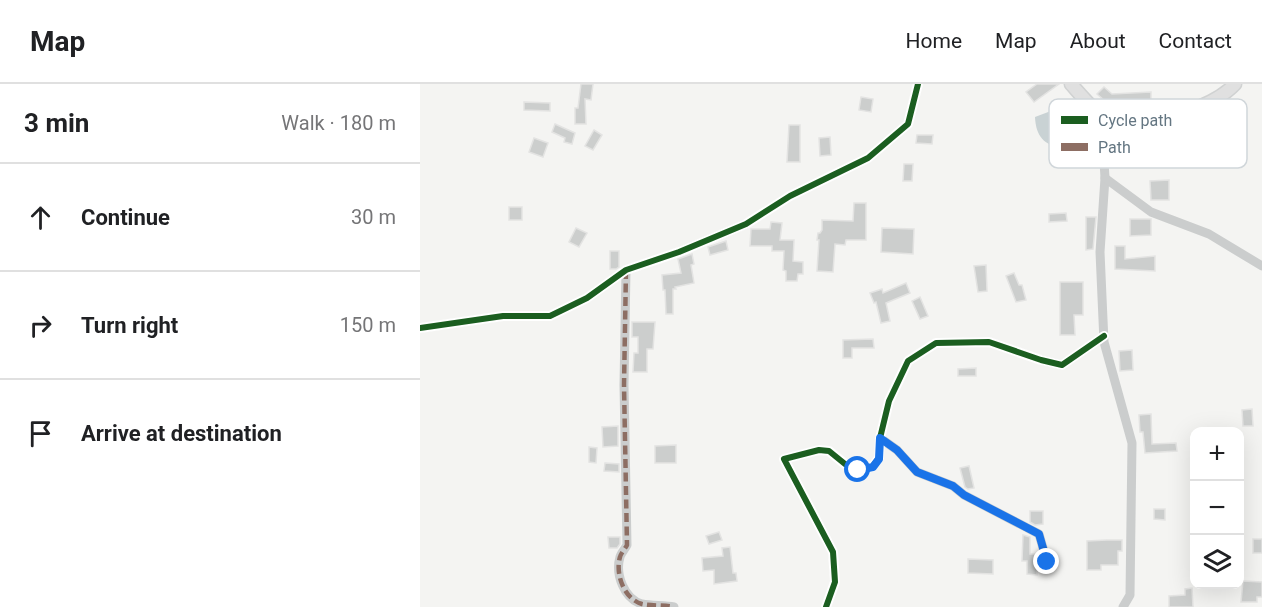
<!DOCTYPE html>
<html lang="en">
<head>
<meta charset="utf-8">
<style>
	body { margin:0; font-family:Roboto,sans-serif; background:#f6f6f6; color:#202124 }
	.controls { position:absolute; right:18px; bottom:18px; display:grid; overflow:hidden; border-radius:12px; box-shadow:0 6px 24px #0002 }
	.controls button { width:54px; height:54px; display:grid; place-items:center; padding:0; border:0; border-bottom:2px solid #e0e0e0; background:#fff; color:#202124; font:30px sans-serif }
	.stop { position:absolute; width:18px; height:18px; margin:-14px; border:4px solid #1a73e8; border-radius:50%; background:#fff }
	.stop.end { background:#1a73e8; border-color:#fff; box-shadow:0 2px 6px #0008 }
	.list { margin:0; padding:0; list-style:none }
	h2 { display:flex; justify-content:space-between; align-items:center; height:78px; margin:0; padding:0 24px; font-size:26px }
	h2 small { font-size:20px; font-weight:400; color:#757577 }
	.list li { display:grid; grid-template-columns:39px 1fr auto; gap:18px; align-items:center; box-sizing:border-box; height:108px; padding:0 24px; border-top:2px solid #e0e0e0 }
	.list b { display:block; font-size:22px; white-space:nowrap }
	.list em { font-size:20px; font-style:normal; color:#757577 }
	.icon { flex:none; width:33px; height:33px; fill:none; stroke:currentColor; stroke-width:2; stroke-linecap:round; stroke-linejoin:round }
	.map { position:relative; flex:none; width:842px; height:523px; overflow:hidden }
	header { display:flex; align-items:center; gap:36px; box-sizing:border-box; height:84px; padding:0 30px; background:#fff; border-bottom:2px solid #e0e0e0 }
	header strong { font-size:28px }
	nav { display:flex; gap:33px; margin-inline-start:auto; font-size:21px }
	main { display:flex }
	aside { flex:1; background:#fff }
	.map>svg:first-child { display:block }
	.water { fill:#c9d2d4 }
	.building { fill:#cccecd; stroke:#e3e3e2; stroke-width:1.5 }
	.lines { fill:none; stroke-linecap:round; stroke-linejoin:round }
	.secondary-casing { stroke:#d0d2d2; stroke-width:15 }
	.minor { stroke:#cbcdcd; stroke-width:9 }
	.secondary { stroke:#e0e0e0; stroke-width:12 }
	.quiet { stroke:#8d6e63; stroke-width:4.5; stroke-dasharray:9 4.5; stroke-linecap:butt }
	.cycleway-casing { stroke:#fff; stroke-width:10 }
	.cycleway { stroke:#1b5e20; stroke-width:6 }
	.route { stroke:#1a73e8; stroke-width:8 }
	.key { fill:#fff; stroke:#d0d6da; stroke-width:1.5 }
	.key-label { font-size:16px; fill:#647682 }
</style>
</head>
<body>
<header>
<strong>Map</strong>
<nav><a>Home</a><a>Map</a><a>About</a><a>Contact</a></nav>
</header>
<main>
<aside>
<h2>3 min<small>Walk · 180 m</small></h2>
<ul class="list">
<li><svg class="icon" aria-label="ahead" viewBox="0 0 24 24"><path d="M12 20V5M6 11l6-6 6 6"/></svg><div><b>Continue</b></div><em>30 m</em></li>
<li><svg class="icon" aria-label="right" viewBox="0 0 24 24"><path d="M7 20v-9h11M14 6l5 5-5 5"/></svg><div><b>Turn right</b></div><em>150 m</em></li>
<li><svg class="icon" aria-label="arrive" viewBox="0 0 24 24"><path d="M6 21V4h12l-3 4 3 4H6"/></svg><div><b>Arrive at destination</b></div></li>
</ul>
</aside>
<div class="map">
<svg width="842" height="523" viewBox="0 0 842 523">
	<rect width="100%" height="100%" fill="#f4f4f2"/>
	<!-- water -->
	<path class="water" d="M644 22 652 26 654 55 650 61C628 65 616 56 615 33Z"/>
	<!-- building -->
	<g class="building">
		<path d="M161 0H173L171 16 165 15 166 40H155V24H158Z"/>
		<path d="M617 0H639L614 18 606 8Z"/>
		<path d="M684 3 692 10 731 8V24L692 23 677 10Z"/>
		<path d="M441 13 453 15 451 28 439 26Z"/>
		<path d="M104 18 130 19V27L104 26Z"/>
		<path d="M135 40 155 49 152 60 144 58 145 54 132 48Z"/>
		<path d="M369 41H380V78H367Z"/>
		<path d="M174 46 182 51 173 66 165 62Z"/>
		<path d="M497 51H513L512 60 496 59Z"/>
		<path d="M410 53 411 71 400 72 399 54Z"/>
		<path d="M114 54 128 59 123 73 109 68Z"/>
		<path d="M484 80H493L492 97H483Z"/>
		<path d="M749 96V116H731L730 97Z"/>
		<path d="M434 119H446V156H426L425 161 415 160 413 188 397 187 399 156H397L398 149H400L402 146V136L433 137Z"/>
		<rect x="89" y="123" width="13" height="13"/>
		<path d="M646 129 647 137 629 138V130Z"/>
		<path d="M666 133H676L673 165 666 166Z"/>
		<path d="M710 135H731V151L710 152Z"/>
		<path d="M351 138 362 139 360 156H374L373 177 383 178V190H378L377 197H366V187L363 186 364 167H352V162H330L331 145H350Z"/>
		<path d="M156 144 167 149 159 163 149 158Z"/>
		<path d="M462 144 494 145 493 170 461 168Z"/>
		<path d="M306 157 308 166 290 171 288 163Z"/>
		<path d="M695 162H705V175L735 172V187L695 185Z"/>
		<path d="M190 167H199V183L196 185H190Z"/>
		<path d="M272 170 274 180 271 181 274 199 255 203 256 205H253V230H246L245 206H243L242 191 261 189 258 175Z"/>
		<path d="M566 181 567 207 558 208 554 182Z"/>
		<path d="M594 189 599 201H602L606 216 596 218 586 192Z"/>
		<path d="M640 198H663V231H654L655 251H640Z"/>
		<path d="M486 199 490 209 466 219 470 237 461 239 456 218 454 219 450 209 462 205 463 209Z"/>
		<path d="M500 213 508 232 500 235 492 217Z"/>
		<path d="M212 238H235L233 265H227V288H213L214 269H218V253H212Z"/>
		<path d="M453 255 454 264H432V274H423V256Z"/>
		<path d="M712 266 713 286 700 287 699 267Z"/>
		<path d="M556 284V292H538V285Z"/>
		<path d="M832 325 833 342H823L822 326Z"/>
		<path d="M731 330 732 360 756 359 757 367 725 369 723 348H720L719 331Z"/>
		<path d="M198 342V362L183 363 182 343Z"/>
		<path d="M256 361V379H235V362Z"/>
		<path d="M169 363 177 364 176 379 169 378Z"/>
		<path d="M185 379 199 380V388L184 387Z"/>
		<path d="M549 382 554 404 548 405 545 403 540 384Z"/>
		<path d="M734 425H745V436L734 435Z"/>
		<path d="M610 427H623V440L615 441 610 438Z"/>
		<path d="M299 448 302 456 289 460 286 452Z"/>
		<path d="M603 451 610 453V470H618L617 491 607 490V477H602Z"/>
		<path d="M188 453H200V460L197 464H189Z"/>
		<rect x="833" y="455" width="9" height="14"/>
		<path d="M687 456H702V467H698V481H681V486H667V457Z"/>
		<path d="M310 463 313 489H316L317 497 294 500V486L283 487 282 474 303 472 302 464Z"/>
		<path d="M548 475 573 476V490L548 489Z"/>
		<path d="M823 497 842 498V513H837V518H821Z"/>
		<path d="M772 504 773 523H749V512L765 511V505Z"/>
	</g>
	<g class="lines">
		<!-- secondary casing -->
		<g class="secondary-casing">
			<path id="secondary" d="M651 0C660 10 680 34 692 39 696 40 702 39 706 39 737 40 794 23 815 0"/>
		</g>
		<!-- minor -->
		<g class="minor">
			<path d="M672 27 682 44 685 94 680 168 684 258 712 359 710 511 703 523"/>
			<path d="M685 94 731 128 789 150 842 182"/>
			<path d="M206 186 204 301 207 461C205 465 201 469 200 473 195 490 204 515 222 520 232 522 245 521 254 523"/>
			<path d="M0 244 83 232H130L167 214 206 186 259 168 326 140 370 112 448 74 488 40 498 0"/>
			<path d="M460 354 477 366 497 388 533 402 544 411 619 450 627 478"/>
			<path d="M406 523 415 498 413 468 364 375 399 366 409 367 425 380 439 386 452 383 459 374 460 354 469 317 488 277 516 259 569 258 621 276 642 281 684 252"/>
		</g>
		<!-- secondary -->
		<use href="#secondary" class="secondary"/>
		<!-- quiet -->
		<g class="quiet">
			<path d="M206 186 204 301 207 461C205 465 201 469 200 473 195 490 204 515 222 520 232 522 245 521 254 523"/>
			<path d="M460 354 477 366 497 388 533 402 544 411 619 450 627 478"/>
		</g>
		<!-- cycleway casing -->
		<g class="cycleway-casing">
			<g id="cycleway">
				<path d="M0 244 83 232H130L167 214 206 186 259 168 326 140 370 112 448 74 488 40 498 0"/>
				<path d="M406 523 415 498 413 468 364 375 399 366 409 367 425 380 439 386 452 383 459 374 460 354 469 317 488 277 516 259 569 258 621 276 642 281 684 252"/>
			</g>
		</g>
		<!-- cycleway -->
		<use href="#cycleway" class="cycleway"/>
	</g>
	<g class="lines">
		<!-- route -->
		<path class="route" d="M438 386 453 383 459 375 460 354 477 366 497 388 533 402 544 411 619 450 627 478"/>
	</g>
	<!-- legend -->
	<rect x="629" y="15" width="198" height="69" rx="9" class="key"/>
	<rect x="641" y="32" width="27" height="8" fill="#1b5e20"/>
	<rect x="641" y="59" width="27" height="8" fill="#8d6e63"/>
	<g class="key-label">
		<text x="678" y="42">Cycle path</text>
		<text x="678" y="69">Path</text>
	</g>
</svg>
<div class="controls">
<button>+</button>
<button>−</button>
<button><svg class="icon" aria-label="layers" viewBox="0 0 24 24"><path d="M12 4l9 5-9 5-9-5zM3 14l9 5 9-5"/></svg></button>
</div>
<div class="stop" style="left:438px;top:386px"></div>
<div class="stop end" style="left:627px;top:478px"></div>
</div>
</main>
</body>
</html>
